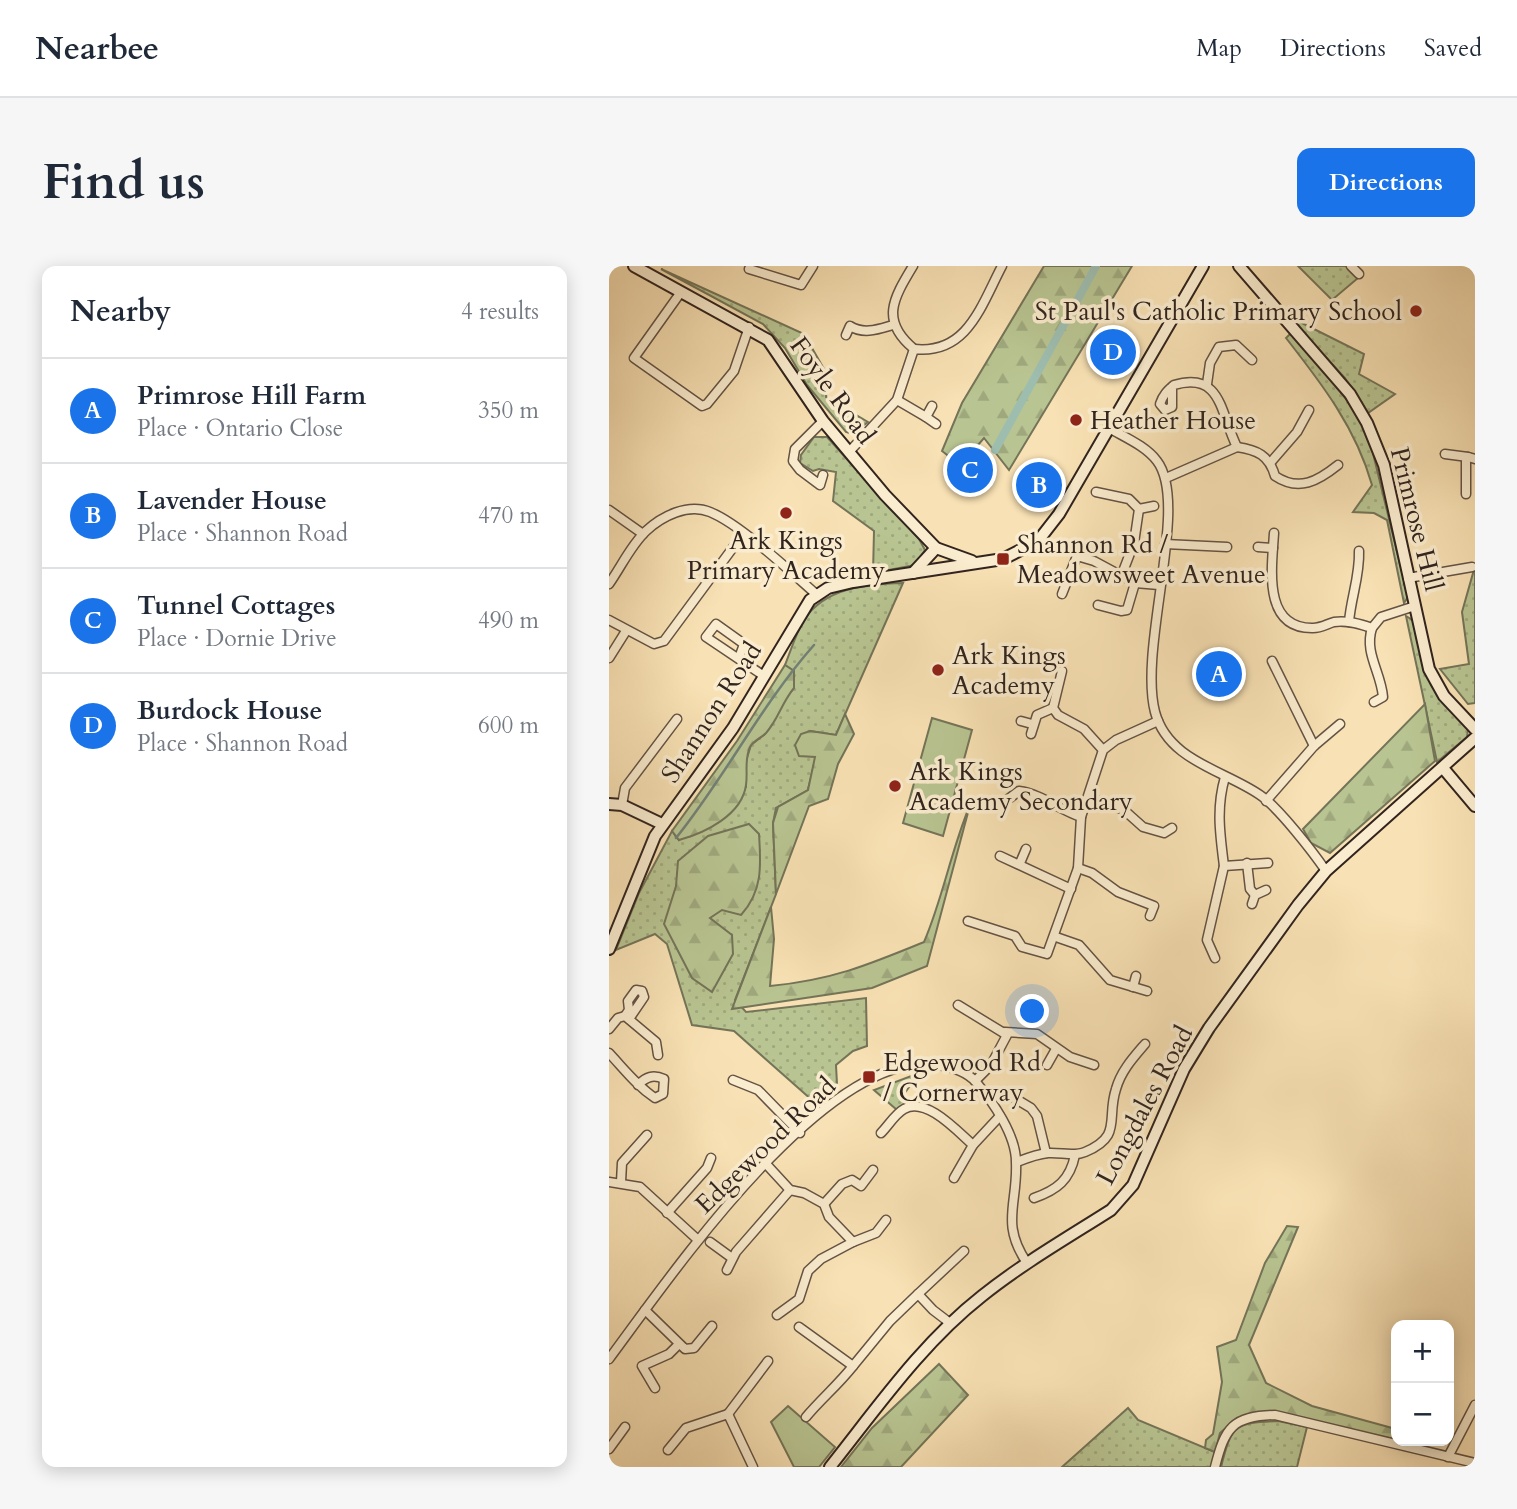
<!DOCTYPE html>
<html lang="en">
<head>
<meta charset="utf-8">
<style>
	body { margin:0; font-family:Cardo,serif; background:#f6f6f7; color:#1f2937 }
	.controls { position:absolute; right:21px; bottom:21px; display:grid; overflow:hidden; border-radius:14px; box-shadow:0 4px 18px #0003 }
	.controls button { width:63px; height:63px; display:grid; place-items:center; padding:0; border:0; border-bottom:2px solid #e0e1e3; background:#fff; color:#1f2937; font:35px sans-serif }
	.you { position:absolute; left:424px; top:746px; width:24px; height:24px; margin:-18px; border:5px solid #fff; border-radius:50%; background:#1a73e8; box-shadow:0 0 0 10px #1a73e833 }
	.badge { display:grid; place-items:center; width:46px; height:46px; border-radius:50%; background:#1a73e8; color:#fff; font-size:23px; font-weight:700 }
	.pin { position:absolute; translate:-50% -50%; border:4px solid #fff; box-shadow:0 2px 7px #0006 }
	.list { margin:0; padding:0; list-style:none }
	h2 { display:flex; justify-content:space-between; align-items:center; height:91px; margin:0; padding:0 28px; font-size:30px }
	h2 small { font-size:23px; font-weight:400; color:#747a83 }
	.list li { display:grid; grid-template-columns:46px 1fr auto; gap:21px; align-items:center; box-sizing:border-box; height:105px; padding:0 28px; border-top:2px solid #e0e1e3 }
	.list b { display:block; font-size:26px; white-space:nowrap }
	.list p { margin:0; font-size:23px; white-space:nowrap; color:#747a83 }
	.list em { font-size:23px; font-style:normal; color:#747a83 }
	.map { position:relative; flex:none; width:866px; height:1201px; overflow:hidden; border-radius:14px }
	header { display:flex; align-items:center; gap:42px; box-sizing:border-box; height:98px; padding:0 35px; background:#fff; border-bottom:2px solid #e0e1e3 }
	header strong { font-size:33px }
	nav { display:flex; gap:38px; margin-inline-start:auto; font-size:24px }
	.intro { display:flex; align-items:center; justify-content:space-between; box-sizing:border-box; height:168px; padding:0 42px }
	h1 { margin:0; font-size:49px }
	.button { padding:18px 32px; border-radius:14px; background:#1a73e8; color:#fff; font-size:24px; font-weight:700 }
	main { display:flex; gap:42px; padding:0 42px }
	aside { flex:1; background:#fff; border-radius:14px; box-shadow:0 4px 18px #0003 }
	.map>svg:first-child { display:block }
	.grass { fill:url(#grass-dots); stroke:#747458; stroke-width:2 }
	.forest { fill:url(#forest-firs); stroke:#747458; stroke-width:2 }
	.park { fill:#b8c491; stroke:#747458; stroke-width:2 }
	.lines { fill:none; stroke-linecap:round; stroke-linejoin:round }
	.stream { stroke:#728075; stroke-width:2.5 }
	.canal { stroke:#9dbdaf; stroke-width:8 }
	.street-casing { stroke:#635344; stroke-width:11 }
	.secondary-casing { stroke:#31241e; stroke-width:14 }
	.street { stroke:#faecce; stroke-width:8 }
	.secondary { stroke:#faecce; stroke-width:10 }
	.poi-dot { fill:#8f2418; stroke:#faecce; stroke-width:2.5 }
	.labels { text-anchor:middle; stroke-width:7; stroke-linejoin:round; paint-order:stroke }
	.poi-label { font-size:26px; fill:#31241e; stroke:#faecce; text-anchor:start }
	.street-label { font-size:26px; fill:#31241e; stroke:#faecce }
</style>
</head>
<body>
<header>
<strong>Nearbee</strong>
<nav><a>Map</a><a>Directions</a><a>Saved</a></nav>
</header>
<div class="intro"><h1>Find us</h1><a class="button">Directions</a></div>
<main>
<aside>
<h2>Nearby<small>4 results</small></h2>
<ul class="list">
<li><span class="badge">A</span><div><b>Primrose Hill Farm</b><p>Place · Ontario Close</p></div><em>350 m</em></li>
<li><span class="badge">B</span><div><b>Lavender House</b><p>Place · Shannon Road</p></div><em>470 m</em></li>
<li><span class="badge">C</span><div><b>Tunnel Cottages</b><p>Place · Dornie Drive</p></div><em>490 m</em></li>
<li><span class="badge">D</span><div><b>Burdock House</b><p>Place · Shannon Road</p></div><em>600 m</em></li>
</ul>
</aside>
<div class="map">
<svg width="866" height="1201" viewBox="0 0 866 1201">
	<defs>
		<pattern id="grass-dots" width="8" height="8" patternUnits="userSpaceOnUse" patternTransform="scale(1.75)"><rect width="8" height="8" fill="#b8c491"/><path d="M2 2h.1M6 6h.1" fill="none" stroke="#9fa87d" stroke-width="1.8" stroke-linecap="round"/></pattern>
		<pattern id="forest-firs" width="22" height="20" patternUnits="userSpaceOnUse" patternTransform="scale(1.75)"><rect width="22" height="20" fill="#b8c491"/><path d="M5 1l3.5 6h-7zM16 11l3.5 6h-7z" fill="#9fa87d"/></pattern>
	</defs>
	<rect width="100%" height="100%" fill="#f8e1b4"/>
	<filter id="stains"><feTurbulence type="fractalNoise" baseFrequency=".00286" numOctaves="4"/><feColorMatrix values="0 0 0 0 .2 0 0 0 0 .09 0 0 0 0 .02 0 0 0 .5 -.17"/></filter>
	<radialGradient id="worn" r=".72"><stop offset=".6" stop-color="#630" stop-opacity="0"/><stop offset="1" stop-color="#630" stop-opacity=".3"/></radialGradient>
	<!-- grass -->
	<g class="grass">
		<path d="M689 0H737L749 12 723 34Z"/>
		<path d="M52 3 195 68 219 110 217 131 259 156 243 168 237 166 198 119 176 82 154 58Z"/>
		<path d="M689 55 755 88 750 108 786 128 759 147 736 112 686 57Z"/>
		<path d="M683 66 746 144 761 175 799 331 795 337 778 254 765 247 744 246 763 219C747 162 713 118 677 72Z"/>
		<path d="M205 171H218L310 273 316 284 306 299 264 307 265 265 224 235 227 206 210 203 204 205 191 197 192 189Z"/>
		<path d="M866 300V437L859 438 831 403 860 398 853 346Z"/>
		<path d="M294 317 227 469 201 465 207 490 199 524 167 542 164 557 167 628 126 734 137 746 257 732 258 780 244 785 227 799 228 818 204 835 125 765 83 759 58 678 46 668 7 684 30 627 63 565 70 574 137 521V495L142 479 156 468 173 437 185 422V405L176 399C182 384 187 367 195 354 216 321 259 318 294 317Z"/>
		<path d="M797 350 805 355 822 419 859 463 858 471 828 496Z"/>
		<path d="M310 807 293 831 297 838 288 844 265 824Z"/>
		<path d="M519 1142 529 1154 606 1186 602 1201H453Z"/>
		<path d="M669 1155 698 1161 688 1201H612C623 1158 625 1157 669 1155Z"/>
	</g>
	<!-- forest -->
	<g class="forest">
		<path d="M435 0H523L400 204 375 172 362 187 342 192 333 185 353 137Z"/>
		<path d="M176 399 185 405V422C173 436 169 454 157 467 152 472 144 475 141 481 135 494 139 506 137 519 133 549 96 567 70 574L63 565 128 475Z"/>
		<path d="M816 438 826 495 721 587 702 577 694 563Z"/>
		<path d="M236 448 245 468 229 498 219 533 200 540 167 628 164 557 169 541 199 524 206 491 190 490 186 479 192 468 201 465 227 469Z"/>
		<path d="M361 539 318 700 263 722 123 743 162 641 165 673 161 720C223 714 259 699 315 676 334 632 342 584 361 539Z"/>
		<path d="M140 558 150 568C152 599 154 625 132 649L113 644 101 652 123 669 124 688 103 726 83 712 55 658 67 620 69 595 99 570Z"/>
		<path d="M678 960 689 961 640 1079 657 1117 703 1140 787 1163V1174L658 1145 628 1152 611 1167 606 1186 596 1182 597 1174 604 1168 613 1116 608 1081 627 1074 656 997Z"/>
		<path d="M330 1098 359 1129 292 1201H232L263 1162Z"/>
	</g>
	<!-- park -->
	<g class="park">
		<path d="M323 452 363 464 334 570 294 557Z"/>
		<path d="M179 1140 226 1181 210 1201H185L162 1156Z"/>
	</g>
	<g class="lines">
		<!-- stream -->
		<path class="stream" d="M67 572C117 510 152 439 205 379"/>
		<!-- canal -->
		<path class="canal" d="M386 184 487 0"/>
		<!-- street casing -->
		<g class="street-casing">
			<g id="street">
				<path d="M304 0C284 33 271 55 305 83"/>
				<path d="M742 0 750 8"/>
				<path d="M140 3 192 19 204 0"/>
				<path d="M72 26 25 92 93 140 98 138 125 105 140 61"/>
				<path d="M237 69 241 60C255 69 270 63 284 59"/>
				<path d="M598 118 601 97 610 81 627 79 643 94"/>
				<path d="M288 134 317 151 323 140"/>
				<path d="M317 151 327 158"/>
				<path d="M214 155 186 183 184 195 191 204 211 219 214 209"/>
				<path d="M500 162C515 171 537 180 548 195 581 238 529 381 546 446 559 495 615 504 651 529 669 541 704 586 717 605"/>
				<path d="M628 181C648 184 660 189 666 210 690 226 709 215 729 199"/>
				<path d="M240 186 288 134 305 83C358 89 372 40 393 0"/>
				<path d="M836 188 859 191"/>
				<path d="M662 196 688 166 700 144"/>
				<path d="M557 212 628 181C611 147 613 105 565 119 558 125 554 129 551 138L556 144 563 141V121"/>
				<path d="M487 226 520 233 530 243 525 277 513 308"/>
				<path d="M857 228V195L859 191 866 193"/>
				<path d="M530 243 545 240"/>
				<path d="M0 244 34 268"/>
				<path d="M665 267C663 301 653 363 704 362 712 362 718 358 725 356 738 354 751 358 763 362L772 351 806 340"/>
				<path d="M556 278 618 281"/>
				<path d="M649 281 664 282"/>
				<path d="M799 312 863 301"/>
				<path d="M0 318C12 301 22 279 37 265 53 250 79 237 101 246 131 258 183 307 208 329"/>
				<path d="M453 328 468 290 485 295 526 317 550 319"/>
				<path d="M489 339 512 345 518 344 526 317"/>
				<path d="M0 354 45 378 55 375 134 268"/>
				<path d="M740 356C742 331 751 310 750 285"/>
				<path d="M763 362C755 387 772 406 774 431L765 436"/>
				<path d="M0 392 17 365"/>
				<path d="M130 392 135 378 107 358 97 371 155 410"/>
				<path d="M663 395 705 480"/>
				<path d="M453 405 444 442 449 449 475 463 494 484"/>
				<path d="M412 455 423 458"/>
				<path d="M422 468 428 449 444 442"/>
				<path d="M616 511C607 542 611 568 615 600L659 597"/>
				<path d="M479 531 515 544 534 561 555 567 563 562"/>
				<path d="M398 534 410 525C432 528 451 544 472 551"/>
				<path d="M657 535 705 480 731 458"/>
				<path d="M13 539 16 522 68 453"/>
				<path d="M391 590 462 623"/>
				<path d="M411 597 417 583"/>
				<path d="M638 597 641 623 646 629"/>
				<path d="M469 602 483 607 509 626 545 640 541 650"/>
				<path d="M643 638 646 629 657 624"/>
				<path d="M359 655 406 670 413 681 438 688 469 602 472 551 494 484 507 474 549 455"/>
				<path d="M447 671 470 679 501 714 538 725"/>
				<path d="M606 692 598 674 615 600"/>
				<path d="M524 721 527 710"/>
				<path d="M349 739 398 769 382 799 366 815"/>
				<path d="M16 750 20 744 19 735 27 724 33 725 35 731 20 753"/>
				<path d="M0 763 9 752 16 750 47 776 49 789"/>
				<path d="M396 766 428 768 461 791 485 799"/>
				<path d="M0 787C15 803 28 820 46 832L54 828 55 813C44 808 37 811 29 819"/>
				<path d="M438 799 447 783"/>
				<path d="M124 814 149 824 191 867"/>
				<path d="M402 830 422 842 428 850 437 887"/>
				<path d="M272 867C279 860 286 848 295 843 317 830 349 866 364 879"/>
				<path d="M408 896C418 892 428 888 439 887 452 886 464 891 476 886 514 870 497 853 507 823 512 805 524 792 536 778"/>
				<path d="M158 899 181 924 195 927 215 938 220 951 244 976 212 993 199 1005 190 1033 168 1049"/>
				<path d="M345 912 364 879 391 850"/>
				<path d="M0 916 31 921 89 974"/>
				<path d="M12 916 13 897 38 869"/>
				<path d="M425 932C448 924 461 914 466 889"/>
				<path d="M215 938 233 918 243 914 252 920 264 904"/>
				<path d="M58 947 98 902 102 892"/>
				<path d="M101 976 123 992"/>
				<path d="M244 976 267 967 277 954"/>
				<path d="M118 1004 127 986 181 924"/>
				<path d="M309 1028 355 985"/>
				<path d="M36 1044 76 1083 85 1082 103 1060"/>
				<path d="M190 1061 244 1100 281 1055 309 1028 324 1044 341 1057"/>
				<path d="M0 1093C59 1014 218 780 329 799 343 801 357 805 367 816 384 836 407 869 407 896 409 938 391 957 418 997"/>
				<path d="M46 1122 33 1100 60 1088 69 1079"/>
				<path d="M119 1148 159 1095"/>
				<path d="M197 1151C212 1133 229 1119 244 1100"/>
				<path d="M0 1183 16 1161"/>
				<path d="M59 1184 77 1162 119 1148 144 1201"/>
				<path d="M839 1191 866 1139"/>
				<path d="M606 1201C616 1162 623 1150 666 1149L866 1197"/>
			</g>
		</g>
		<!-- secondary casing -->
		<g class="secondary-casing">
			<g id="secondary">
				<path d="M25 0 159 74 214 155 276 229 327 282 363 295"/>
				<path d="M630 0 741 128 758 157 775 199 820 403 835 430 866 463"/>
				<path d="M304 307 327 282"/>
				<path d="M834 502 866 540"/>
				<path d="M0 538 13 539 53 558"/>
				<path d="M0 683 46 570 124 462 201 334 219 322 244 316 394 293 429 275 450 248 594 0"/>
				<path d="M221 1201C268 1142 313 1077 373 1030 413 998 458 972 502 944L524 919 575 803 600 762 689 639 717 605 866 472"/>
			</g>
		</g>
		<!-- street -->
		<use href="#street" class="street"/>
		<!-- secondary -->
		<use href="#secondary" class="secondary"/>
	</g>
	<!-- markers -->
	<g class="poi-dot">
		<circle cx="807" cy="45" r="7"/>
		<circle cx="467" cy="154" r="7"/>
		<circle cx="177" cy="247" r="7"/>
		<rect x="387" y="286" width="14" height="14" rx="3.5"/>
		<circle cx="329" cy="404" r="7"/>
		<circle cx="286" cy="520" r="7"/>
		<rect x="253" y="804" width="14" height="14" rx="3.5"/>
	</g>
	<g class="labels">
		<!-- poi labels -->
		<g class="poi-label">
			<text x="793" y="54" text-anchor="end">St Paul's Catholic Primary School</text>
			<text x="481" y="163">Heather House</text>
			<text x="177" y="283" text-anchor="middle">Ark Kings<tspan x="177" dy="30">Primary Academy</tspan></text>
			<text x="408" y="287">Shannon Rd /<tspan x="408" dy="30">Meadowsweet Avenue</tspan></text>
			<text x="343" y="398">Ark Kings<tspan x="343" dy="30">Academy</tspan></text>
			<text x="300" y="514">Ark Kings<tspan x="300" dy="30">Academy Secondary</tspan></text>
			<text x="274" y="805">Edgewood Rd<tspan x="274" dy="30">/ Cornerway</tspan></text>
		</g>
		<!-- street labels -->
		<g class="street-label">
			<text transform="translate(224 124) rotate(54)" y="9">Foyle Road</text>
			<text transform="translate(808 253) rotate(76)" y="9">Primrose Hill</text>
			<text transform="translate(102 446) rotate(-57)" y="9">Shannon Road</text>
			<text transform="translate(535 839) rotate(-62)" y="9">Longdales Road</text>
			<text transform="translate(156 879) rotate(-44)" y="9">Edgewood Road</text>
		</g>
	</g>
	<rect width="100%" height="100%" filter="url(#stains)"/>
	<rect width="100%" height="100%" fill="url(#worn)"/>
</svg>
<div class="controls">
<button>+</button>
<button>−</button>
</div>
<div class="you"></div>
<div class="pin badge" style="left:610px;top:408px">A</div>
<div class="pin badge" style="left:430px;top:219px">B</div>
<div class="pin badge" style="left:361px;top:204px">C</div>
<div class="pin badge" style="left:504px;top:86px">D</div>
</div>
</main>
</body>
</html>
